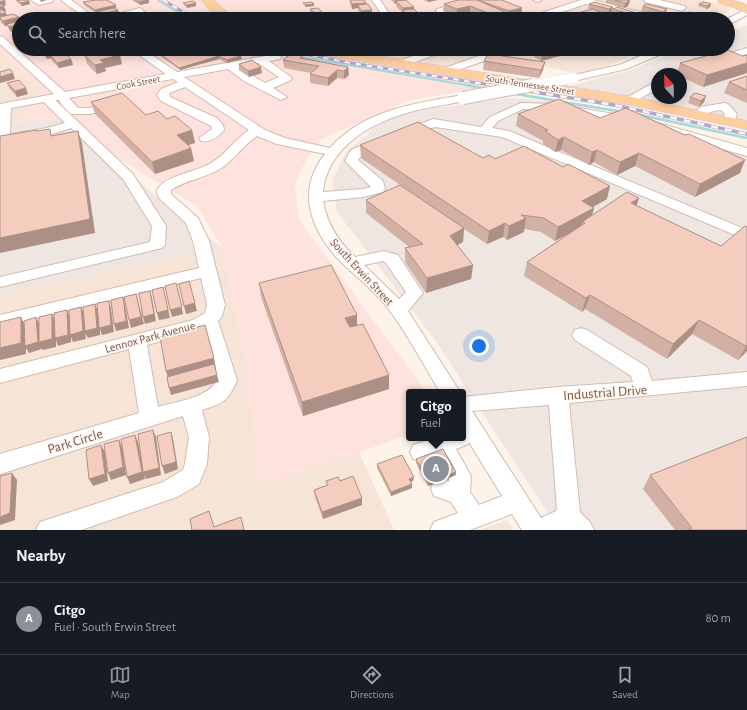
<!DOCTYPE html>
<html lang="en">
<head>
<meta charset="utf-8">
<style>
	body { margin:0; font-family:"Alegreya Sans",sans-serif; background:#242831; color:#f1f3f6 }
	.compass { position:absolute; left:651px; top:68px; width:36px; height:36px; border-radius:50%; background:#171b24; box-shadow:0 2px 10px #0003; rotate:338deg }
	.you { position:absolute; left:479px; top:346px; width:14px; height:14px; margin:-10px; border:3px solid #fff; border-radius:50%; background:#1a73e8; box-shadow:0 0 0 6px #1a73e833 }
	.badge { display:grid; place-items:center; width:26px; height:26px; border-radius:50%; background:#8c9099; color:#fff; font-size:13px; font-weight:700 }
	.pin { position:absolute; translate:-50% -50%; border:2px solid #fff; box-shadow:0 1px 4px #0006 }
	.popup { position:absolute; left:406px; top:389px; width:60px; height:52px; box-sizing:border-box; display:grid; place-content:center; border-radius:4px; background:#171b24; filter:drop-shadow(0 1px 3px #0005); font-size:13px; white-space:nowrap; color:#9ea1a6 }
	.popup b { font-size:15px; color:#f1f3f6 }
	.popup::after { content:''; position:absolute; left:50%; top:100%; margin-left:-8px; border:8px solid transparent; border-top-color:#171b24 }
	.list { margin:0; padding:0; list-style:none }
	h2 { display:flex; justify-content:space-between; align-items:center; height:52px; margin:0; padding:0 16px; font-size:17px }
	h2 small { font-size:13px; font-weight:400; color:#9ea1a6 }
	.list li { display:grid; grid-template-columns:26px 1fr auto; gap:12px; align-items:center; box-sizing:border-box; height:72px; padding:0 16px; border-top:1px solid #363941 }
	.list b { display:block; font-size:15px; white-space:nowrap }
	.list p { margin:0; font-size:13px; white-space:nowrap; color:#9ea1a6 }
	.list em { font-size:13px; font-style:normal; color:#9ea1a6 }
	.icon { flex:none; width:22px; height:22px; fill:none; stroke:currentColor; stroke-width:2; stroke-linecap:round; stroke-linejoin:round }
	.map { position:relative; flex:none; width:747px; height:530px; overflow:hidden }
	.search { position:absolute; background:#171b24; box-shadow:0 2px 10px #0003; left:12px; right:12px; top:12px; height:44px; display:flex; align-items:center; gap:10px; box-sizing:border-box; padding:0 14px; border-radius:22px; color:#9ea1a6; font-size:15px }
	.sheet { height:124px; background:#171b24 }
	nav { display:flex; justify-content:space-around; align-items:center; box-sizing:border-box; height:56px; border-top:1px solid #363941; background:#171b24; font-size:11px; color:#9ea1a6 }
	nav a { display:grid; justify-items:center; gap:2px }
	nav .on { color:#8c9099 }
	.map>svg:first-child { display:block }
	.residential { fill:#f6e4d7 }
	.commercial { fill:#fee2dd }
	.industrial { fill:#efe6e2; fill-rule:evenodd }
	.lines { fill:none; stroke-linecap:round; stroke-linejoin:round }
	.stream-far1 { stroke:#a1dadc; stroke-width:2 }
	.stream { stroke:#a1dadc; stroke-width:2.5 }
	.minor-casing { stroke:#d4bbb0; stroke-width:2 }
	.major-casing { stroke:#dacfcc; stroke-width:2 }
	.minor { fill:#fff; fill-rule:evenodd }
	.major { fill:#ffce9f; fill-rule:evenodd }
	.rail-far1-casing { stroke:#b4a5ca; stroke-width:3 }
	.rail-casing { stroke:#b4a5ca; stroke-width:3.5 }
	.rail-far1 { stroke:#fff8f1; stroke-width:2; stroke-dasharray:5.5; stroke-linecap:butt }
	.rail { stroke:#fff8f1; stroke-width:2.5; stroke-dasharray:7; stroke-linecap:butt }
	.minor-bridge-far1-casing { stroke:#d4bbb0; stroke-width:10; stroke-linecap:butt }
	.minor-bridge-casing { stroke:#d4bbb0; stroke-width:14; stroke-linecap:butt }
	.minor-bridge-far1 { stroke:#fff; stroke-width:10 }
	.minor-bridge { stroke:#fff; stroke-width:12 }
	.wall { fill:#d3b0a4 }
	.shaded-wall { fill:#ac9086 }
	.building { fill:#f5cdbf; stroke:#ac9086 }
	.labels { text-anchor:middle; stroke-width:3; stroke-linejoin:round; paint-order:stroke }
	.far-street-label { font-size:10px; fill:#7b554a; stroke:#fff8f1 }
	.street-label { font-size:12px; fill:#7b554a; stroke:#fff8f1 }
	.near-street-label { font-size:14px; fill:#7b554a; stroke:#fff8f1 }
</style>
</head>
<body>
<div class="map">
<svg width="747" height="530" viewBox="0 0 747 530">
	<rect width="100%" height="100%" fill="#fef3e9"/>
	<!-- residential -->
	<g class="residential">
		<path d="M591 0H702L728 5 729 11 713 19H532Z"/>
		<path d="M444 49H648L603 68 576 73 500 58 442 67 417 60Z"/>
		<path d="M0 51 40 86 16 122 0 127Z"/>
		<path d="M222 247 245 361 359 452 394 530H0V295Z"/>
		<path d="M507 520 514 530H479Z"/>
	</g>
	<!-- commercial -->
	<path class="commercial" d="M0 0H589L529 19H19V49H435L388 64 511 83 410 100 322 139 307 158 295 183 299 220 427 392H409V435L259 486 245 361 222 247 197 206 111 154 65 118 16 122 40 86 0 51Z"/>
	<!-- industrial -->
	<g class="industrial">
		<path d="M747 25V124L566 87 630 70 684 49H728V32ZM657 74H681V98H657Z"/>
		<path d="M512 98 564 102 747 149V530H559L435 340 337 212 332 180 346 152 391 114Z"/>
		<path d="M65 118 111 154 173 213 222 247 0 295V127L16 122Z"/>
	</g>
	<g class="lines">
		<!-- stream-far1 -->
		<g class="stream-far1">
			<path d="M159 1 190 19"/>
			<path d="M258 49 291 56"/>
			<path d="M301 57 472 86"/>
		</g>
		<!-- stream -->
		<g class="stream">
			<path d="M466 85 487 89"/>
			<path d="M516 94 558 101"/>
			<path d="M563 102 623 112"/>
			<path d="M636 114 747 138"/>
		</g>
		<!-- minor casing -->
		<g class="minor-casing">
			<g id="minor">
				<path d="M31 0H53L52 2 39 5Z"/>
				<path d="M61 0H71L97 19H87Z"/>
				<path d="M372 0H380L393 19H385Z"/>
				<path d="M469 0H482L481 2 448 11 462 19H451L436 11 437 9Z"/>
				<path d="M533 0H542L538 2Z"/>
				<path d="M581 0H593L660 17 661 19H646L586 4 541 19H528L529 17Z"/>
				<path d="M644 0H659L685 6 686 8 682 11 645 2Z"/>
				<path d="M140 8 144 11 143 13 119 19H104L105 17Z"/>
				<path d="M747 9V15L728 25 727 19Z"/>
				<path d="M0 36 3 37 65 92 166 74 131 49H143L177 72 276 54 280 55 281 57 280 59 269 61 292 78 291 80 273 88 287 97 281 100 244 81 228 69 184 77 265 130 285 138 330 148C363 110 416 103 463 95L467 96 469 98 467 100C448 105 428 107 410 112 370 123 327 148 323 192L363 189 371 187 345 161 351 150 376 140H384L386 143 384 146 361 156 358 160 383 181 385 189 383 192 363 197 323 201C327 224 338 241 355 257L384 251 398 255 423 293 408 311 460 392H440C423 364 407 333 387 307 373 289 355 276 339 260 310 229 296 190 325 154L277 144 257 136C243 145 234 160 220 169 204 178 186 180 171 190V194L198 218 209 241 225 305 222 316 218 321 237 380C228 401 224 403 202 410L209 437 207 464 199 484 177 497 81 530H36L40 522 163 482 183 470 185 464 189 437 183 416 0 474V454L139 413 129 349 0 383V369L193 320 205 313 207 305 201 278 0 327V315L199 268 193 241 186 223 159 198C157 195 156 190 159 187 169 175 195 172 209 164 225 156 234 140 249 130L185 87 169 93 170 97 217 118 223 125 224 130C219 137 209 143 201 141L199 138 212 129 211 126 161 101 157 95 161 89 178 82 173 79 69 98 78 108H89L114 101 118 102 120 104 118 106 90 114H71L62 105 59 100H55L133 174 166 226 165 245 162 248 0 287V277L150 242 152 226 123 179 71 128 49 135 0 144V104L54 94 0 44ZM258 63 279 77 265 83 238 67ZM44 102 65 123 47 128 10 134 11 108ZM383 261 386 263 406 292 399 299 364 265ZM202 330 217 380C210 397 175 402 158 407L147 345Z"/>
				<path d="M747 48V54L681 76V74H671L672 72Z"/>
				<path d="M433 49H447L445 51 404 66H396L395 64 396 62Z"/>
				<path d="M511 49H536L531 52 493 58 446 74 441 71 442 69 487 53Z"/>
				<path d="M657 49H671L669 51 626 69 574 81 569 78 570 76 619 65Z"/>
				<path d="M657 81V89L634 102H626L624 100 626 98Z"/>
				<path d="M521 103 555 104 632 117 634 120 632 123 628 124 555 110 523 109 498 121 492 128 509 131 747 230V240L502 137 435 127 404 137 400 136 398 133 400 130 434 119 481 127 490 117Z"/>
				<path d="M724 103 728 104 737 114 733 124H725L723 121 725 114 721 110C718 110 714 111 711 112 704 113 703 118 695 116L693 114 701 107Z"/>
				<path d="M658 123 747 148V156L654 130 652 127 654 124Z"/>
				<path d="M581 328 587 330 647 367 652 381 747 372V386L569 403 580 512 590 522 594 530H522L512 514 470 530H430L434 522 458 513 451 502 434 496 431 489 434 482 442 479 449 481V477L437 455 421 461 413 459 410 452 413 445 434 438H463V397L558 387 633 382 631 376 575 340 572 335 575 330ZM549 405 557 509 556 511 541 518 472 411ZM469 442 502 496 479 505 470 492 471 476 456 449 468 444Z"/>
			</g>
		</g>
		<!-- major casing -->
		<g class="major-casing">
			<g id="major">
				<path d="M202 0H213L234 19C216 19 212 14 202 0Z"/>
				<path d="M718 0C728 0 738 0 747 6V14L736 8 719 2Z"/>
				<path d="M305 49H334L632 97 747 121V129L632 105 311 53 307 52Z"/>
			</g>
		</g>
		<!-- minor -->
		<use href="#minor" class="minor"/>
		<!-- major -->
		<use href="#major" class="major"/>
		<!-- rail-far1 casing -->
		<g class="rail-far1-casing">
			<g id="rail-far1">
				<path d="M163 0 195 19"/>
				<path d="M280 49 345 62 497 86"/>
			</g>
		</g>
		<!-- rail casing -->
		<g class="rail-casing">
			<path id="rail" d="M491 85 614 105 747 134"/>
		</g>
		<!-- rail-far1 -->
		<use href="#rail-far1" class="rail-far1"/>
		<!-- rail -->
		<use href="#rail" class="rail"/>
		<!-- minor-bridge-far1 casing -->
		<g class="minor-bridge-far1-casing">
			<path id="minor-bridge-far1" d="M528 86 574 78"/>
		</g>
		<!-- minor-bridge casing -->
		<g class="minor-bridge-casing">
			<path id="minor-bridge" d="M463 98 533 85"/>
		</g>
		<!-- minor-bridge-far1 -->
		<use href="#minor-bridge-far1" class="minor-bridge-far1"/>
		<!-- minor-bridge -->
		<use href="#minor-bridge" class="minor-bridge"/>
	</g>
	<!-- wall -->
	<g class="wall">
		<path d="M0 0 6 5 3 6 6 11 4 12 6 13 7 16 19 17 20 19H19V42L18 38 17 39 13 35 12 32H11L7 26H5L1 23 0 20Z"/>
		<path d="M15 0H28L29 1 30 4 22 6Z"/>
		<path d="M132 0H149V3L140 5Z"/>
		<path d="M350 0 366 4 372 10V15L361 16 358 10V8L352 9 350 4Z"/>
		<path d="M391 0H406L414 9 418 18 402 19V14H403V13L396 6V4H395Z"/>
		<path d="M423 0H438L428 2Z"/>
		<path d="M502 0 522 8 521 15 508 19 504 17V19H483L470 14 457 17 443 11 444 4Z"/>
		<path d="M606 0H626L630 1 628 6 624 8 606 3Z"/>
		<path d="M83 2 116 8H115L118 10 119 13 101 17 96 14V13L84 5Z"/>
		<path d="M183 3 196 6 187 8 184 5Z"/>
		<path d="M589 4 613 7 612 12 608 14 600 12 599 17 593 19H564V18L581 15V12L591 9H588Z"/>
		<path d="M699 4H711L710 7 707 9 698 6Z"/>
		<path d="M643 6 667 9 665 15 661 17 641 12Z"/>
		<path d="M310 9 323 18 316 19 310 14Z"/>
		<path d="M613 9 637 13 636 18 634 19H635H628L612 15Z"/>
		<path d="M638 15 662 19H637Z"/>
		<path d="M40 49H67L68 52 58 55 71 59 73 65 59 68 53 62 51 58 47 59 42 53Z"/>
		<path d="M81 49H103L121 54H118L122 64 105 68 106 71 97 74 87 64 85 56 91 54 90 53 85 55 81 51Z"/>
		<path d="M150 49H165L176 56 192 51 188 49H230L241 56 242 59 227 63 219 59 180 70Z"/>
		<path d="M457 49H472V52L462 54 457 51Z"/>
		<path d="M558 49H579L566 53 561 51 560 56 541 61 534 57 535 52Z"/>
		<path d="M303 55V58L348 67 349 75 344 79 337 78 328 86 310 83V74L311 73 284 68 283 60Z"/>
		<path d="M747 55V73L703 87 681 77V74H677L680 63 742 56Z"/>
		<path d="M484 61 543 70 539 78 483 70Z"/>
		<path d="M239 64 262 73 249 77 239 70Z"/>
		<path d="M747 76V103L724 93 729 82Z"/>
		<path d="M7 83 28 94 17 97 10 89Z"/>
		<path d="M706 96 704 102 699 107 688 103 690 97Z"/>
		<path d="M91 102 146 115 167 119 192 130 195 143 188 145 191 148 194 161 155 174 95 114Z"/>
		<path d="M518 114 600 118 740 173 695 197 635 166 617 175 594 162 589 165 561 150 555 152 543 144V141L516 126Z"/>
		<path d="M360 145 483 158 607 199 592 207 594 208 592 216 639 198 636 205 721 246 747 351 738 360 692 334 667 359 585 309 582 312 524 276 527 262 573 231 555 241 541 232 524 229V232L507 240 503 237 487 244 464 229 463 242 457 245 473 265 471 279 426 293 405 262V248L409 247 366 213V200L400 185 361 158Z"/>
		<path d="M259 283 357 325 389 389 303 416 261 297Z"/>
		<path d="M416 459 456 475 428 486 416 463Z"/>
		<path d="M377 464 414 477 413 481 411 482 412 488 391 496 377 468Z"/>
		<path d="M650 475 747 530H675L643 489Z"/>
		<path d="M326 481 362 498V505L323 519 315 497 314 490 327 485Z"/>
	</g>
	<!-- shaded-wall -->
	<g class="shaded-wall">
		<path d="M5 0 6 5 0 7V1Z"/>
		<path d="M40 0H47L41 2Z"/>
		<path d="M149 0V3L140 5 139 2Z"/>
		<path d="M395 0H406L396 1V4H395Z"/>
		<path d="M428 0H438L428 2Z"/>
		<path d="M29 1 30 4 22 6 21 3Z"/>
		<path d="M630 1 628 6 624 8 625 3Z"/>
		<path d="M196 3V6L187 8V5Z"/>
		<path d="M366 3V8L358 5V8L352 9V4Z"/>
		<path d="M314 4V6L305 7V5Z"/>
		<path d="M711 4 710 7 707 9V6Z"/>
		<path d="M116 5V8L97 12H96V13L95 10Z"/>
		<path d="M4 6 6 11 0 12V7Z"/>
		<path d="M470 6V14L457 17V9Z"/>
		<path d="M414 7V12L403 10 402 13 403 8Z"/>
		<path d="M613 7 612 12 608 14 609 9Z"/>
		<path d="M522 8 521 15 508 19 509 11Z"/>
		<path d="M667 9 665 15 661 17 663 12Z"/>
		<path d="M118 10 119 13 101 17 100 14Z"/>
		<path d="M372 10V15L361 16V11Z"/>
		<path d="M505 12 504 19H493V15Z"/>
		<path d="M600 12 599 17 593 19H588L589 15Z"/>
		<path d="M6 13 8 18H0V14Z"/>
		<path d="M323 13V18L316 19V14Z"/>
		<path d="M418 13V18L405 19V18L411 14Z"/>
		<path d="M637 13 636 18 632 19 633 15Z"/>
		<path d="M696 14V16L690 19 691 17Z"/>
		<path d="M19 17 20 19H19V22L7 24V26H5L3 21Z"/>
		<path d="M19 25V30H11L12 32H11L9 27Z"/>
		<path d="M19 32V38L17 36 18 38 17 39 15 33Z"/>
		<path d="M55 49H67L68 52 51 56V58L47 59 45 53Z"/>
		<path d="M83 49H89L90 53 85 55Z"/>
		<path d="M104 49H120L121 54 97 60 94 51Z"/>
		<path d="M472 49V52L462 54 463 51Z"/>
		<path d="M567 49H579L566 53Z"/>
		<path d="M561 51 560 56 541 61 542 55Z"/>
		<path d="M120 55 122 64 105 68 106 71 97 74 95 65 100 60Z"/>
		<path d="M219 56V59L180 70 179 68Z"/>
		<path d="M241 56 242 59 227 63V60Z"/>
		<path d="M71 59 73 65 59 68 57 63Z"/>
		<path d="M545 62 543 70 539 78 541 70Z"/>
		<path d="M747 63V73L703 87 707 75Z"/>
		<path d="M261 67 262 73 249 77 248 71Z"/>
		<path d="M348 67 349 75 344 79V71Z"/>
		<path d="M337 70V78L328 86V78Z"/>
		<path d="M13 73 15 79 0 83V77Z"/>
		<path d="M26 88 28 94 17 97 15 91Z"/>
		<path d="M706 96 704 102 699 107 701 101Z"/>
		<path d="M192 130 195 143 179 148 177 135Z"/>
		<path d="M78 131 82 143 95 233 0 253V238Z"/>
		<path d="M564 137 561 150 555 152 558 140Z"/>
		<path d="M191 148 194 161 155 174 152 162Z"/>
		<path d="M597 150 594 162 589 165 592 152Z"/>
		<path d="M639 153 635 166 617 175 620 162Z"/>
		<path d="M745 160 740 173 695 197 700 184Z"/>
		<path d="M610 186 607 199 579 215 582 201Z"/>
		<path d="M639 198 635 211 631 203Z"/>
		<path d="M594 208 590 222 585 223 582 222 581 227 555 241 558 227Z"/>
		<path d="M526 218 524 232 507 240 509 226Z"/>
		<path d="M505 223 503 237 487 244 489 231Z"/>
		<path d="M464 228 463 242 448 250 450 236Z"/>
		<path d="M473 265 471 279 426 293 427 278Z"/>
		<path d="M163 287 170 318 159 320 157 313Z"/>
		<path d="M178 290 183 314 172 317 170 310Z"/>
		<path d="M150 291 152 298 156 321 145 324 143 317Z"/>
		<path d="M136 294 144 324 131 328 129 320Z"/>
		<path d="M590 295 585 309 582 312 586 298Z"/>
		<path d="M123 297 125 305 129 328 116 331 114 324Z"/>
		<path d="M109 301 111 308 114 332 102 335 100 329V335L88 338 85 333 86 339 73 342 71 337V342L58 346 56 340V347L43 350 41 347 42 349 29 353 26 348V354L0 360V348L21 317 26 328 36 317 40 325 52 314 55 321 67 310 70 318 81 307 84 314 95 304 98 311Z"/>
		<path d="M195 303 197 311 186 314 184 306Z"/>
		<path d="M357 315V329L346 333 345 318Z"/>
		<path d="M699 320 692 334 667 359 673 344Z"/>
		<path d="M747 345V351L738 360 746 346Z"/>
		<path d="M214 358 216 369 169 382 166 371Z"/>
		<path d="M217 375 219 382 171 395 169 388Z"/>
		<path d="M389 375V389L303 416 302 402Z"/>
		<path d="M153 430 156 437 161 475 146 479 143 472Z"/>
		<path d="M171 432 173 439 178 469 165 474 162 466Z"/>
		<path d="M135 435 138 442 145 479 130 484 127 477Z"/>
		<path d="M119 440 122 447 126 475 111 480 108 473Z"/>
		<path d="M101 445 105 452 108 481 93 486 89 479Z"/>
		<path d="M456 472V475L428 486 429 482Z"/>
		<path d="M12 473 17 480 15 520 0 525V517Z"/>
		<path d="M414 477 413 481 409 482V479Z"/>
		<path d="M412 484V488L391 496V492Z"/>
		<path d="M362 498V505L323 519 322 512Z"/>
	</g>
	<!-- building -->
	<g class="building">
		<path d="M17 0H28L29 1 21 3Z"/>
		<path d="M96 0H107L116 5 95 10 83 2Z"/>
		<path d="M135 0H149L139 2Z"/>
		<path d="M350 0H364L366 3 352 4Z"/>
		<path d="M406 0 414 7 403 8 396 1Z"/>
		<path d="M458 0H477L505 12 493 15 470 6 457 9 444 4Z"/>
		<path d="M478 0H502L522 8 509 11Z"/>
		<path d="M615 0H626L630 1 625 3Z"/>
		<path d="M193 1 196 3 187 5 183 3Z"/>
		<path d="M312 2 314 4 305 5 303 3Z"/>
		<path d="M594 2 613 7 609 9 589 4Z"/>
		<path d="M703 2 711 4 707 6 699 4Z"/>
		<path d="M0 4H1L4 6 0 7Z"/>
		<path d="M368 4 372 10 361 11 358 5Z"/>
		<path d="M646 4 667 9 663 12 643 6Z"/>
		<path d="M617 7 637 13 633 15 613 9Z"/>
		<path d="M114 8 118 10 100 14 96 12Z"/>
		<path d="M318 8 323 13 316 14 310 9Z"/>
		<path d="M0 9H1L6 13 0 14Z"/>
		<path d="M414 9 418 13 411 14 413 16H410L411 17 405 18 402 14H406L403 10Z"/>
		<path d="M593 9 600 12 589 15 581 12Z"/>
		<path d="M689 12 696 14 691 17 683 14Z"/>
		<path d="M642 13 662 19H651L638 15Z"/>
		<path d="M13 14 19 17 3 21 0 18V17Z"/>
		<path d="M70 14 75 18 69 19H51L50 18Z"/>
		<path d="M577 14 585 17 579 19H568L564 18Z"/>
		<path d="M683 15 690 18 684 19H667Z"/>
		<path d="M19 21V25L9 27 7 24Z"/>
		<path d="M19 28V32L15 33 11 30Z"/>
		<path d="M41 49H55L57 50 45 53Z"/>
		<path d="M92 49H104L94 51Z"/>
		<path d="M112 49 120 55 100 60 104 63 95 65 85 56Z"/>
		<path d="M153 49H165L176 56 195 51 192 49H230L241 56 227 60 219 56 179 68Z"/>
		<path d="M458 49H472L463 51Z"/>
		<path d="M546 49H557L561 51 542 55 535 52Z"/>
		<path d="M728 50 742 56 747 55V63L707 75 680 63Z"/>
		<path d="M65 53 71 59 57 63 51 56Z"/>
		<path d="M292 53 303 55 300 58 348 67 344 71 337 70 328 78 310 74 319 66 283 60Z"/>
		<path d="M488 54 545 62 541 70 484 61Z"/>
		<path d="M252 60 261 67 248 71 239 64Z"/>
		<path d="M10 69 13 73 0 77V72Z"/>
		<path d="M747 76V90L729 82Z"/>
		<path d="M19 80 26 88 15 91 7 83Z"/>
		<path d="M122 93 146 115 158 111 167 119 175 116 192 130 177 135 191 148 152 162 91 102Z"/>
		<path d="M695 93 706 96 701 101 690 97Z"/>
		<path d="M559 99 600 118 626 108 685 135 689 134 745 160 700 184 639 153 620 162 597 150 592 152 564 137 558 140 545 131 548 130 518 114Z"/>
		<path d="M418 122 483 158 489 155 495 159 524 146 563 167 568 164 610 186 582 201 594 208 558 227 544 218 521 215 526 218 509 226 505 223 489 231 360 145Z"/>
		<path d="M50 129 51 136 78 131 90 219 0 238V136L37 130V131Z"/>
		<path d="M400 185 464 228 450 236 473 265 427 278 405 248 423 244 366 200Z"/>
		<path d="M627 192 639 198 631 203 721 246 745 226 747 227V345L746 346 699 320 673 344 590 295 586 298 527 262 585 223 582 222Z"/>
		<path d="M331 265 357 315 345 318 350 327 363 324 389 375 302 402 259 283Z"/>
		<path d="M189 281 195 303 184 306 179 284Z"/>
		<path d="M176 283 182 307 170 310 165 286Z"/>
		<path d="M163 287 168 310 157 313 152 290Z"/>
		<path d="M150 291 154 314 143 317 139 293Z"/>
		<path d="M136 294 141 317 129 320 124 297Z"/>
		<path d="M123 297 126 321 114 324 111 300Z"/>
		<path d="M109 301 111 325 99 328 97 303Z"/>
		<path d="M95 304 97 328 85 331 83 307Z"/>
		<path d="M81 307 83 331 70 335 69 310Z"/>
		<path d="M67 310 68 335 55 338 54 313Z"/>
		<path d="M52 314V339L39 342V317Z"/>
		<path d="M21 317V343L0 348V322Z"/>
		<path d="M36 317 38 342 25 346 24 321Z"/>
		<path d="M205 325 214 358 166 371 160 337Z"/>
		<path d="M214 364 217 375 169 388 167 377Z"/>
		<path d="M153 430 159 468 143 472 138 434Z"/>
		<path d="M171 432 176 462 162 466 157 436Z"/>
		<path d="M135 435 142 472 127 477 121 439Z"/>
		<path d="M747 437V530H688L692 528 650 475Z"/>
		<path d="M119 440 123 467 108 473 104 444Z"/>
		<path d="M101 445 105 474 89 479 86 450Z"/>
		<path d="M443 449 456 472 429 482 416 459Z"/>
		<path d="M402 455 414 477 409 479 412 484 391 492 377 464Z"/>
		<path d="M12 473 10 513 0 517V476Z"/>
		<path d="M353 476 362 498 322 512 314 490 328 485 326 481 338 477 340 481Z"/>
		<path d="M209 511 214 527 241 517 244 530H192L190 519Z"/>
	</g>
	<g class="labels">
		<!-- far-street labels -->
		<g class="far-street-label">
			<text transform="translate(138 82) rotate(-11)" y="4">Cook Street</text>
			<text transform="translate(530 84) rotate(9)" y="4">South Tennessee Street</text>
		</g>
		<!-- street labels -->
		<g class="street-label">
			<text transform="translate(362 272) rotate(47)" y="4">South Erwin Street</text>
			<text transform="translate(150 337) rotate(-15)" y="4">Lennox Park Avenue</text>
		</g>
		<!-- near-street labels -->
		<g class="near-street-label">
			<text transform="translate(605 392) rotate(-4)" y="5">Industrial Drive</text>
			<text transform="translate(75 441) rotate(-17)" y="5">Park Circle</text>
		</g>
	</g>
</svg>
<svg class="compass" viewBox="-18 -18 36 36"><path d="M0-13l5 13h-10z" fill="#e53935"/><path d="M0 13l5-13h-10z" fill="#9ea1a6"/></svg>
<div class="you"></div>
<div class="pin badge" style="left:436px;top:469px">A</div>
<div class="popup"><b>Citgo</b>Fuel</div>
<div class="search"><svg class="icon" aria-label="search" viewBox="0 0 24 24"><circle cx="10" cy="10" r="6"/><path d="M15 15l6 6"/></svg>Search here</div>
</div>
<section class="sheet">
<h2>Nearby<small></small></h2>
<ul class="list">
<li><span class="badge">A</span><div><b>Citgo</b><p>Fuel · South Erwin Street</p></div><em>80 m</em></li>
</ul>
</section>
<nav>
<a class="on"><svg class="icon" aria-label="map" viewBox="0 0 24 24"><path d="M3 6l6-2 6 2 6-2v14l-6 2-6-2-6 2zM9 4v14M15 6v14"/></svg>Map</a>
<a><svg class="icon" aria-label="directions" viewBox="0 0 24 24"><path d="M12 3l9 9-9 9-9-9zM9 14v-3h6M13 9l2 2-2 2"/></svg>Directions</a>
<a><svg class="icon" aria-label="saved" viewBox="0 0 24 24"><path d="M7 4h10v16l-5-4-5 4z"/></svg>Saved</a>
</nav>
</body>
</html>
